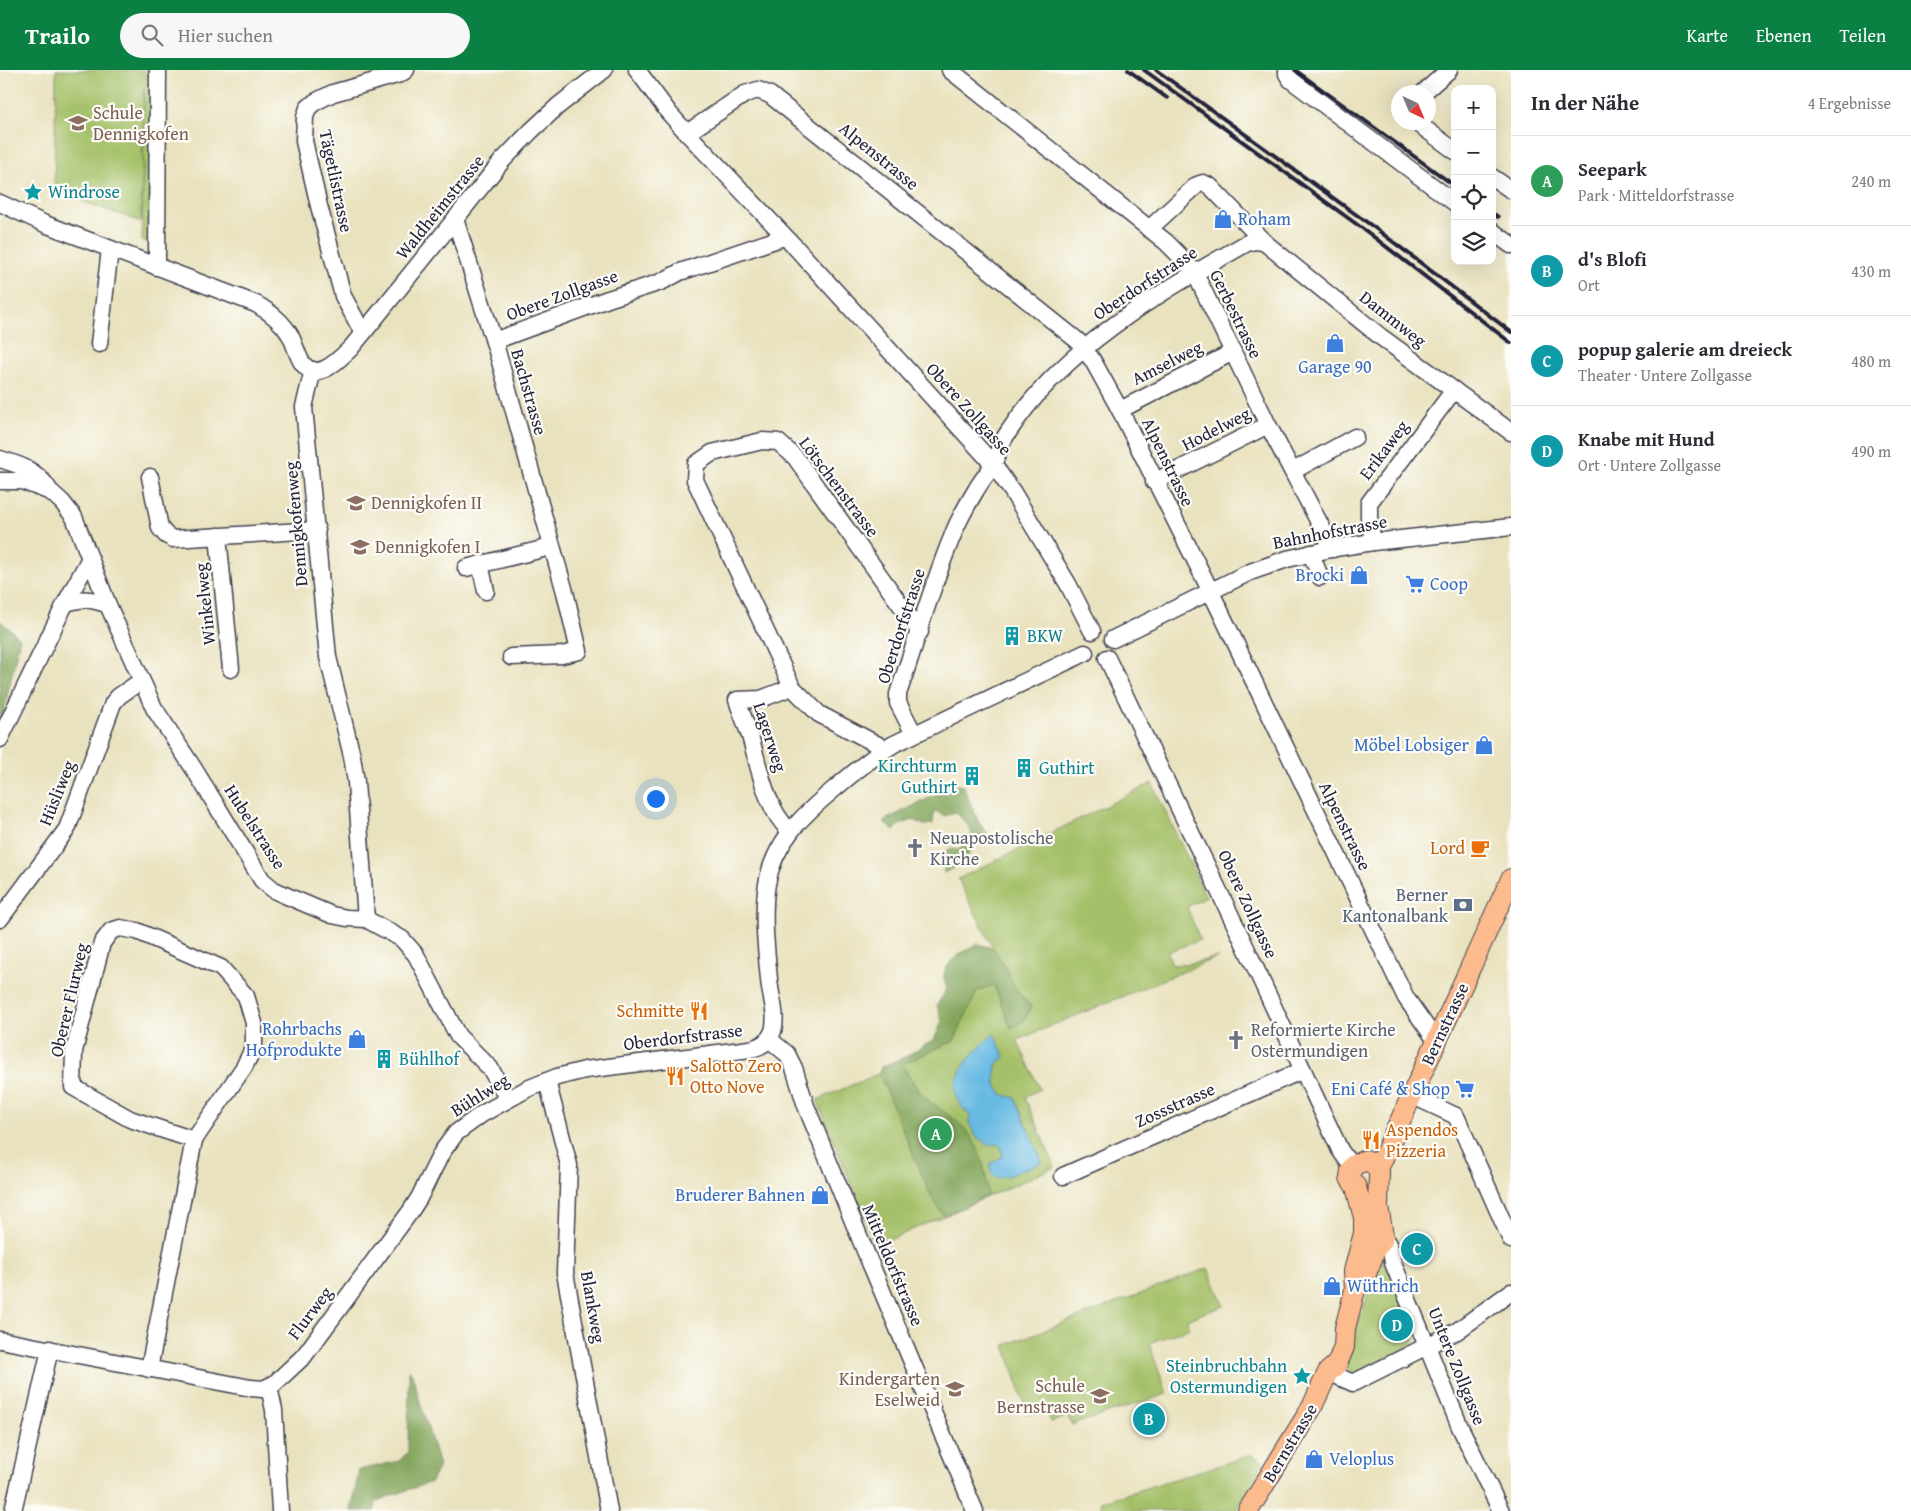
<!DOCTYPE html>
<html lang="de">
<head>
<meta charset="utf-8">
<style>
	body { margin:0; font-family:"Gentium Book Plus",serif; background:#f7f7f7; color:#2b2b33 }
	.controls { position:absolute; right:15px; top:15px; display:grid; overflow:hidden; border-radius:10px; box-shadow:0 5px 20px #0002 }
	.controls button { width:45px; height:45px; display:grid; place-items:center; padding:0; border:0; border-bottom:1px solid #e1e1e2; background:#fff; color:#2b2b33; font:25px sans-serif }
	.compass { position:absolute; left:1391px; top:15px; width:45px; height:45px; border-radius:50%; background:#fff; box-shadow:0 5px 20px #0002; rotate:136deg }
	.you { position:absolute; left:655px; top:728px; width:18px; height:18px; margin:-12px; border:4px solid #fff; border-radius:50%; background:#1a73e8; box-shadow:0 0 0 8px #1a73e833 }
	.badge { display:grid; place-items:center; width:32px; height:32px; border-radius:50%; background:#0b8043; color:#fff; font-size:16px; font-weight:700 }
	.pin { position:absolute; translate:-50% -50%; border:2px solid #fff; box-shadow:0 1px 5px #0006 }
	.list { margin:0; padding:0; list-style:none }
	h2 { display:flex; justify-content:space-between; align-items:center; height:65px; margin:0; padding:0 20px; font-size:21px }
	h2 small { font-size:16px; font-weight:400; color:#7c7c81 }
	.list li { display:grid; grid-template-columns:32px 1fr auto; gap:15px; align-items:center; box-sizing:border-box; height:90px; padding:0 20px; border-top:1px solid #e1e1e2 }
	.list b { display:block; font-size:19px; white-space:nowrap }
	.list p { margin:0; font-size:16px; white-space:nowrap; color:#7c7c81 }
	.list em { font-size:16px; font-style:normal; color:#7c7c81 }
	.icon { flex:none; width:28px; height:28px; fill:none; stroke:currentColor; stroke-width:2; stroke-linecap:round; stroke-linejoin:round }
	.map { position:relative; flex:none; width:1511px; height:1441px; overflow:hidden }
	header { display:flex; align-items:center; gap:30px; box-sizing:border-box; height:70px; padding:0 25px; background:#0b8043; color:#fff }
	header strong { font-size:24px }
	nav { display:flex; gap:28px; margin-inline-start:auto; font-size:18px }
	.search { width:350px; height:45px; background:#f7f7f7; display:flex; align-items:center; gap:12px; box-sizing:border-box; padding:0 18px; border-radius:28px; color:#7c7c81; font-size:19px }
	main { display:flex }
	aside { flex:1; background:#fff }
	.map>svg:first-child { display:block }
	.green { fill:#a4c067; stroke:#637151 }
	.forest { fill:#83a65c; stroke:#52644c }
	.water { fill:#68bae3; stroke:#456e8f }
	.lines { fill:none; stroke-linecap:round; stroke-linejoin:round }
	.minor-casing { stroke:#403f4f; stroke-width:19 }
	.major-casing { stroke:#403f4f; stroke-width:22 }
	.minor { stroke:#fff; stroke-width:16 }
	.major { stroke:#fbbb8d; stroke-width:20 }
	.rail { stroke:#22223b; stroke-width:4 }
	.labels { text-anchor:middle; stroke-width:4.5; stroke-linejoin:round; paint-order:stroke }
	.education-label { font-size:18px; fill:#785e54; stroke:#fdfcf7; text-anchor:start }
	.street-label { font-size:18px; fill:#22223b; stroke:#fdfcf7 }
	.culture-label { font-size:18px; fill:#0d838f; stroke:#fdfcf7; text-anchor:start }
	.shop-label { font-size:18px; fill:#366cbe; stroke:#fdfcf7; text-anchor:end }
	.worship-label { font-size:18px; fill:#5b616d; stroke:#fdfcf7; text-anchor:start }
	.food-label { font-size:18px; fill:#c56008; stroke:#fdfcf7; text-anchor:end }
	.service-label { font-size:18px; fill:#4e5e75; stroke:#fdfcf7; text-anchor:end }
</style>
</head>
<body>
<header>
<strong>Trailo</strong>
<div class="search"><svg class="icon" aria-label="search" viewBox="0 0 24 24"><circle cx="10" cy="10" r="6"/><path d="M15 15l6 6"/></svg>Hier suchen</div>
<nav><a>Karte</a><a>Ebenen</a><a>Teilen</a></nav>
</header>
<main>
<div class="map">
<svg width="1511" height="1441" viewBox="0 0 1511 1441">
	<rect width="100%" height="100%" fill="#fdfcf7"/>
	<filter id="ink" filterUnits="userSpaceOnUse"><feTurbulence type="fractalNoise" baseFrequency=".02" numOctaves="2"/><feDisplacementMap in="SourceGraphic" scale="10" xChannelSelector="R" yChannelSelector="G"/><feConvolveMatrix kernelMatrix="1 2 1 2 8 2 1 2 1" color-interpolation-filters="sRGB"/></filter>
	<filter id="wash" filterUnits="userSpaceOnUse"><feTurbulence type="fractalNoise" baseFrequency=".0096" numOctaves="4" result="noise"/><feDisplacementMap in="SourceGraphic" scale="20" xChannelSelector="R" yChannelSelector="G"/><feGaussianBlur stdDeviation="1.12" result="paint"/><feColorMatrix in="noise" values="0 0 0 0 0 0 0 0 0 0 0 0 0 0 0 0 0 1.4 0 .05"/><feComposite in="paint" operator="in"/></filter>
	<g filter="url(#wash)">
		<rect width="100%" height="100%" fill="#e9e2be"/>
		<!-- green -->
		<g class="green">
			<path d="M56 0H152L149 171H142L144 17 141 152 82 131V125H54Z"/>
			<path d="M1152 713 1206 827 1187 837 1200 870 1168 882 1172 895 1188 894 1218 887 1017 970 1040 1019 1025 1027 1055 1097 880 1174 874 1171 817 1030 954 971 976 921 994 914 1011 957 1024 951 1031 937 1014 917 1003 893 993 878 958 809Z"/>
			<path d="M1381 1190 1389 1198 1416 1264 1411 1276 1354 1305 1345 1294 1367 1227 1370 1207Z"/>
			<path d="M1208 1198 1224 1236 1187 1249 1190 1258 1149 1273 1167 1324 1072 1355 1068 1347 1051 1352 1046 1339 1028 1345 1005 1275Z"/>
			<path d="M1252 1385 1264 1392 1235 1441H1102L1100 1432Z"/>
		</g>
		<!-- forest -->
		<g class="forest">
			<path d="M0 551 20 568 3 646 0 651Z"/>
			<path d="M956 715 963 716 979 753 988 764 972 774C969 791 959 795 944 803L942 786 949 779 961 780 963 770 972 765C970 756 962 748 955 742L945 746 934 740 933 754 924 755 913 750 899 755 894 761 883 751Z"/>
			<path d="M977 874 993 878 1003 893 1014 917 1031 937 1024 951 1011 958 994 915 977 921 954 971 902 994C908 1005 917 1020 927 1029 942 1042 963 1051 973 1070 984 1089 986 1105 988 1126L944 1146 932 1128 879 1004 881 997 907 986 934 970 942 951 937 935 947 919C946 915 944 910 944 907 944 891 965 881 977 874Z"/>
			<path d="M409 1299 412 1304 439 1396 431 1412 376 1431 375 1441H351L359 1400 399 1391 408 1382Z"/>
		</g>
		<!-- water -->
		<path class="water" d="M994 964 1005 987 996 995C994 1010 995 1027 1014 1027L1016 1030 1042 1092 1008 1106 996 1108 991 1103 990 1094 1003 1086 1000 1074 989 1075 976 1066 969 1053 971 1046C935 1017 970 986 994 964Z"/>
	</g>
	<g filter="url(#ink)">
		<g class="lines">
			<!-- minor casing -->
			<g class="minor-casing">
				<g id="minor">
					<path d="M637 0 669 43 687 63 797 179 993 394 1012 421 1068 514 1092 561"/>
					<path d="M950 0 1166 172 1182 188 1195 203 1268 355 1333 479"/>
					<path d="M1287 0V4L1291 10 1455 133"/>
					<path d="M1424 22 1449 0"/>
					<path d="M1416 52 1455 81"/>
					<path d="M687 63 745 24 758 20 770 25 1078 271 1093 291 1120 340 1210 520 1406 928 1437 972"/>
					<path d="M1492 107 1511 120"/>
					<path d="M0 133 45 154 256 234C270 242 282 251 290 265 295 274 297 286 303 294 318 313 339 289 351 278L502 91 531 61 558 36 604 0"/>
					<path d="M455 149 497 281 565 522 579 581 562 585 511 587"/>
					<path d="M1149 159 1197 115 1203 113 1210 116 1264 172 1381 267 1511 362"/>
					<path d="M1492 161 1511 175"/>
					<path d="M157 197 158 0"/>
					<path d="M363 263 343 226 319 136 304 71 305 47 308 38 315 32 333 23 400 4 406 0"/>
					<path d="M494 271 608 229 661 212 680 202 784 167"/>
					<path d="M99 274 110 179"/>
					<path d="M313 300 304 337 328 587 352 686 356 712 366 849"/>
					<path d="M1120 340 1233 282"/>
					<path d="M0 389C20 395 36 400 48 418"/>
					<path d="M1293 401 1355 367"/>
					<path d="M150 407 160 458 166 465 173 469 317 460"/>
					<path d="M0 411H22L51 422 62 432 74 447 108 535 154 638 194 699 262 810 274 820 287 826 332 845 347 848 366 849 402 869 416 885 458 966 490 998 508 1029"/>
					<path d="M1154 412 1268 355"/>
					<path d="M218 466 231 599"/>
					<path d="M1373 472 1369 447V433L1454 320"/>
					<path d="M1311 483 1320 507"/>
					<path d="M480 494 486 521"/>
					<path d="M466 498 551 477"/>
					<path d="M65 534C81 527 93 529 108 535"/>
					<path d="M1113 569 1250 502 1287 489 1335 478 1373 472 1511 457"/>
					<path d="M1107 588 1241 867 1340 1080 1352 1097"/>
					<path d="M792 617 695 410 696 394 712 383 762 371 778 372 795 387 920 562"/>
					<path d="M914 664 898 633V624C916 572 931 518 952 467 958 450 967 435 976 420 981 411 988 403 993 395 998 384 1000 374 1007 364 1063 277 1159 223 1247 173L1255 171 1264 172"/>
					<path d="M0 669 65 534 90 488"/>
					<path d="M790 761C766 740 759 696 750 666 746 654 741 642 737 630L761 629 792 617 819 644 886 679"/>
					<path d="M0 849 67 759 113 633 119 626 141 611"/>
					<path d="M769 969 787 984 794 998 806 1036 866 1183 975 1441"/>
					<path d="M547 1011 569 1095 565 1203 609 1441"/>
					<path d="M1413 1026 1456 1046 1511 1170"/>
					<path d="M1063 1106 1303 1000"/>
					<path d="M1383 1165 1391 1180 1393 1193 1460 1357 1501 1441"/>
					<path d="M0 1270 251 1318 263 1319 274 1314 304 1286 410 1142 419 1128 442 1082 456 1063 482 1044 527 1019 557 1007 585 1000 750 979C761 977 769 972 773 961 778 944 770 926 769 909 766 878 762 844 767 814 774 772 803 745 833 720 853 703 872 687 894 674L1085 583"/>
					<path d="M149 1299 194 1070 130 1049 73 1017 74 981 102 873 111 861 120 858 137 861 221 898 246 926 254 953V977L244 997 194 1070"/>
					<path d="M1328 1302 1353 1313 1457 1261 1511 1222"/>
					<path d="M269 1317 274 1340 280 1441"/>
					<path d="M13 1441 50 1279"/>
				</g>
			</g>
			<!-- major casing -->
			<g class="major-casing">
				<g id="major">
					<path d="M1378 1099 1511 809"/>
					<path d="M1248 1441 1312 1337 1328 1302 1337 1294 1344 1277 1345 1258 1355 1220 1366 1204 1376 1178 1382 1171 1383 1165 1378 1136 1379 1102 1374 1094 1366 1090 1354 1095 1351 1100 1350 1108 1356 1117 1364 1148V1163L1354 1201 1355 1220"/>
				</g>
			</g>
			<!-- minor -->
			<use href="#minor" class="minor"/>
			<!-- major -->
			<use href="#major" class="major"/>
			<!-- rail -->
			<g class="rail">
				<path d="M1128 0 1167 28"/>
				<path d="M1144 0 1366 161 1511 273"/>
				<path d="M1156 0 1379 161 1511 262"/>
				<path d="M1295 0 1455 116"/>
				<path d="M1492 143 1498 147"/>
			</g>
		</g>
	</g>
	<!-- icons -->
	<defs>
		<g id="school-bare" transform="scale(1.5)"><path d="M0-5L7-2L0 1L-7-2ZM-4 1L0 2.5L4 1V4Q0 6-4 4Z" fill="#8d6e63" stroke="#fdfcf7" stroke-width="2.5" paint-order="stroke"/></g>
		<g id="sight-bare" transform="scale(1.5)"><path d="M0-6L1.8-2.2L6-1.7L2.9 1.2L3.7 5.4L0 3.3L-3.7 5.4L-2.9 1.2L-6-1.7L-1.8-2.2Z" fill="#0f9aa8" stroke="#fdfcf7" stroke-width="2.5" paint-order="stroke"/></g>
		<g id="shop-bare" transform="scale(1.5)"><path d="M-5-2.5h2.3a2.7 3.5 0 0 1 5.4 0H5L5.5 6h-11ZM-1.5-2.5h3a1.5 2.3 0 0 0-3 0Z" fill="#3f7fe0" stroke="#fdfcf7" stroke-width="2.5" paint-order="stroke"/></g>
		<g id="supermarket-bare" transform="scale(1.5)"><path d="M-6-5.5h2.5l.6 2H6L4.5 2H-2.5L-4.4-4H-6ZM-1.5 3.2a1.3 1.3 0 1 0 .1 0ZM3 3.2a1.3 1.3 0 1 0 .1 0Z" fill="#3f7fe0" stroke="#fdfcf7" stroke-width="2.5" paint-order="stroke"/></g>
		<g id="building-bare" transform="scale(1.5)"><path d="M-4-6H4V6H1V3H-1V6H-4ZM-2.5-4.3h1.7v1.8h-1.7ZM.8-4.3h1.7v1.8H.8ZM-2.5-1h1.7V.8h-1.7ZM.8-1h1.7V.8H.8Z" fill="#0f9aa8" stroke="#fdfcf7" stroke-width="2.5" paint-order="stroke"/></g>
		<g id="church-bare" transform="scale(1.5)"><path d="M-1.2-6h2.4v3.5h3.3v2.4h-3.3V6h-2.4V-.1h-3.3v-2.4h3.3Z" fill="#6b7280" stroke="#fdfcf7" stroke-width="2.5" paint-order="stroke"/></g>
		<g id="cafe-bare" transform="scale(1.5)"><path d="M-5.5-4.5H6V0H3Q3 3.5 0 3.5H-2.5Q-5.5 3.5-5.5 0ZM3-3.2v2h1.7v-2ZM-6 4.5H4V6H-6Z" fill="#e8710a" stroke="#fdfcf7" stroke-width="2.5" paint-order="stroke"/></g>
		<g id="bank-bare" transform="scale(1.5)"><path d="M-6-4H6V4H-6ZM0-2.3a2.3 2.3 0 1 0 0 4.6a2.3 2.3 0 1 0 0-4.6Z" fill="#5c6f8a" stroke="#fdfcf7" stroke-width="2.5" paint-order="stroke"/></g>
		<g id="restaurant-bare" transform="scale(1.5)"><path d="M-5-6h1v4h1v-4h1v4h1v-4h1v5L-1.5 .5V6h-2V.5L-5-1ZM5-6V6H3V1.5H1.5Q1.5-4 5-6Z" fill="#e8710a" stroke="#fdfcf7" stroke-width="2.5" paint-order="stroke"/></g>
	</defs>
	<g fill-rule="evenodd">
		<use href="#school-bare" x="78" y="53"/>
		<use href="#sight-bare" x="33" y="122"/>
		<use href="#shop-bare" x="1223" y="149"/>
		<use href="#shop-bare" x="1335" y="273"/>
		<use href="#school-bare" x="356" y="433"/>
		<use href="#school-bare" x="360" y="477"/>
		<use href="#shop-bare" x="1359" y="505"/>
		<use href="#supermarket-bare" x="1415" y="514"/>
		<use href="#building-bare" x="1012" y="566"/>
		<use href="#shop-bare" x="1484" y="675"/>
		<use href="#building-bare" x="1024" y="698"/>
		<use href="#building-bare" x="972" y="706"/>
		<use href="#church-bare" x="915" y="778"/>
		<use href="#cafe-bare" x="1480" y="778"/>
		<use href="#bank-bare" x="1463" y="835"/>
		<use href="#restaurant-bare" x="699" y="941"/>
		<use href="#shop-bare" x="357" y="969"/>
		<use href="#church-bare" x="1236" y="970"/>
		<use href="#building-bare" x="384" y="989"/>
		<use href="#restaurant-bare" x="675" y="1006"/>
		<use href="#supermarket-bare" x="1465" y="1019"/>
		<use href="#restaurant-bare" x="1371" y="1070"/>
		<use href="#shop-bare" x="820" y="1125"/>
		<use href="#shop-bare" x="1332" y="1216"/>
		<use href="#sight-bare" x="1302" y="1306"/>
		<use href="#school-bare" x="955" y="1319"/>
		<use href="#school-bare" x="1100" y="1326"/>
		<use href="#shop-bare" x="1314" y="1389"/>
	</g>
	<g class="labels">
		<!-- education labels -->
		<g class="education-label">
			<text x="93" y="49">Schule<tspan x="93" dy="21">Dennigkofen</tspan></text>
			<text x="371" y="439">Dennigkofen II</text>
			<text x="375" y="483">Dennigkofen I</text>
			<text x="940" y="1315" text-anchor="end">Kindergarten<tspan x="940" dy="21">Eselweid</tspan></text>
			<text x="1085" y="1322" text-anchor="end">Schule<tspan x="1085" dy="21">Bernstrasse</tspan></text>
		</g>
		<!-- street labels -->
		<g class="street-label">
			<text transform="translate(879 86) rotate(39)" y="6">Alpenstrasse</text>
			<text transform="translate(336 111) rotate(78)" y="6">Tägetlistrasse</text>
			<text transform="translate(440 137) rotate(-51)" y="6">Waldheimstrasse</text>
			<text transform="translate(1145 213) rotate(-33)" y="6">Oberdorfstrasse</text>
			<text transform="translate(562 225) rotate(-20)" y="6">Obere Zollgasse</text>
			<text transform="translate(1236 244) rotate(64)" y="6">Gerbestrasse</text>
			<text transform="translate(1393 249) rotate(38)" y="6">Dammweg</text>
			<text transform="translate(1167 293) rotate(-27)" y="6">Amselweg</text>
			<text transform="translate(529 322) rotate(74)" y="6">Bachstrasse</text>
			<text transform="translate(969 339) rotate(48)" y="6">Obere Zollgasse</text>
			<text transform="translate(1216 359) rotate(-27)" y="6">Hodelweg</text>
			<text transform="translate(1384 380) rotate(-53)" y="6">Erikaweg</text>
			<text transform="translate(1168 392) rotate(64)" y="6">Alpenstrasse</text>
			<text transform="translate(839 417) rotate(53)" y="6">Lötschenstrasse</text>
			<text transform="translate(296 454) rotate(-95)" y="6">Dennigkofenweg</text>
			<text transform="translate(1330 462) rotate(-11)" y="6">Bahnhofstrasse</text>
			<text transform="translate(205 534) rotate(-96)" y="6">Winkelweg</text>
			<text transform="translate(901 556) rotate(-72)" y="6">Oberdorfstrasse</text>
			<text transform="translate(770 667) rotate(72)" y="6">Lagerweg</text>
			<text transform="translate(57 723) rotate(-68)" y="6">Hüsliweg</text>
			<text transform="translate(1345 756) rotate(64)" y="6">Alpenstrasse</text>
			<text transform="translate(255 757) rotate(57)" y="6">Hubelstrasse</text>
			<text transform="translate(1248 834) rotate(65)" y="6">Obere Zollgasse</text>
			<text transform="translate(69 930) rotate(-77)" y="6">Oberer Flurweg</text>
			<text transform="translate(1445 954) rotate(-65)" y="6">Bernstrasse</text>
			<text transform="translate(683 967) rotate(-7)" y="6">Oberdorfstrasse</text>
			<text transform="translate(480 1025) rotate(-32)" y="6">Bühlweg</text>
			<text transform="translate(1175 1035) rotate(-24)" y="6">Zossstrasse</text>
			<text transform="translate(893 1195) rotate(67)" y="6">Mitteldorfstrasse</text>
			<text transform="translate(593 1237) rotate(80)" y="6">Blankweg</text>
			<text transform="translate(310 1243) rotate(-53)" y="6">Flurweg</text>
			<text transform="translate(1457 1296) rotate(68)" y="6">Untere Zollgasse</text>
			<text transform="translate(1290 1373) rotate(-59)" y="6">Bernstrasse</text>
		</g>
		<!-- culture labels -->
		<g class="culture-label">
			<text x="48" y="128">Windrose</text>
			<text x="1027" y="572">BKW</text>
			<text x="957" y="702" text-anchor="end">Kirchturm<tspan x="957" dy="21">Guthirt</tspan></text>
			<text x="1039" y="704">Guthirt</text>
			<text x="399" y="995">Bühlhof</text>
			<text x="1287" y="1302" text-anchor="end">Steinbruchbahn<tspan x="1287" dy="21">Ostermundigen</tspan></text>
		</g>
		<!-- shop labels -->
		<g class="shop-label">
			<text x="1238" y="155" text-anchor="start">Roham</text>
			<text x="1335" y="303" text-anchor="middle">Garage 90</text>
			<text x="1344" y="511">Brocki</text>
			<text x="1430" y="520" text-anchor="start">Coop</text>
			<text x="1469" y="681">Möbel Lobsiger</text>
			<text x="342" y="965">Rohrbachs<tspan x="342" dy="21">Hofprodukte</tspan></text>
			<text x="1450" y="1025">Eni Café &amp; Shop</text>
			<text x="805" y="1131">Bruderer Bahnen</text>
			<text x="1347" y="1222" text-anchor="start">Wüthrich</text>
			<text x="1329" y="1395" text-anchor="start">Veloplus</text>
		</g>
		<!-- worship labels -->
		<g class="worship-label">
			<text x="930" y="774">Neuapostolische<tspan x="930" dy="21">Kirche</tspan></text>
			<text x="1251" y="966">Reformierte Kirche<tspan x="1251" dy="21">Ostermundigen</tspan></text>
		</g>
		<!-- food labels -->
		<g class="food-label">
			<text x="1465" y="784">Lord</text>
			<text x="684" y="947">Schmitte</text>
			<text x="690" y="1002" text-anchor="start">Salotto Zero<tspan x="690" dy="21">Otto Nove</tspan></text>
			<text x="1386" y="1066" text-anchor="start">Aspendos<tspan x="1386" dy="21">Pizzeria</tspan></text>
		</g>
		<!-- service labels -->
		<g class="service-label">
			<text x="1448" y="831">Berner<tspan x="1448" dy="21">Kantonalbank</tspan></text>
		</g>
	</g>
</svg>
<div class="controls">
<button>+</button>
<button>−</button>
<button><svg class="icon" aria-label="locate" viewBox="0 0 24 24"><circle cx="12" cy="12" r="6"/><path d="M12 2v4M12 18v4M2 12h4M18 12h4"/></svg></button>
<button><svg class="icon" aria-label="layers" viewBox="0 0 24 24"><path d="M12 4l9 5-9 5-9-5zM3 14l9 5 9-5"/></svg></button>
</div>
<svg class="compass" viewBox="-18 -18 36 36"><path d="M0-13l5 13h-10z" fill="#e53935"/><path d="M0 13l5-13h-10z" fill="#7c7c81"/></svg>
<div class="you"></div>
<div class="pin badge" style="left:936px;top:1064px;background:#2e9e5b">A</div>
<div class="pin badge" style="left:1149px;top:1349px;background:#0f9aa8">B</div>
<div class="pin badge" style="left:1417px;top:1179px;background:#0f9aa8">C</div>
<div class="pin badge" style="left:1397px;top:1255px;background:#0f9aa8">D</div>
</div>
<aside>
<h2>In der Nähe<small>4 Ergebnisse</small></h2>
<ul class="list">
<li><span class="badge" style="background:#2e9e5b">A</span><div><b>Seepark</b><p>Park · Mitteldorfstrasse</p></div><em>240 m</em></li>
<li><span class="badge" style="background:#0f9aa8">B</span><div><b>d's Blofi</b><p>Ort</p></div><em>430 m</em></li>
<li><span class="badge" style="background:#0f9aa8">C</span><div><b>popup galerie am dreieck</b><p>Theater · Untere Zollgasse</p></div><em>480 m</em></li>
<li><span class="badge" style="background:#0f9aa8">D</span><div><b>Knabe mit Hund</b><p>Ort · Untere Zollgasse</p></div><em>490 m</em></li>
</ul>
</aside>
</main>
</body>
</html>
